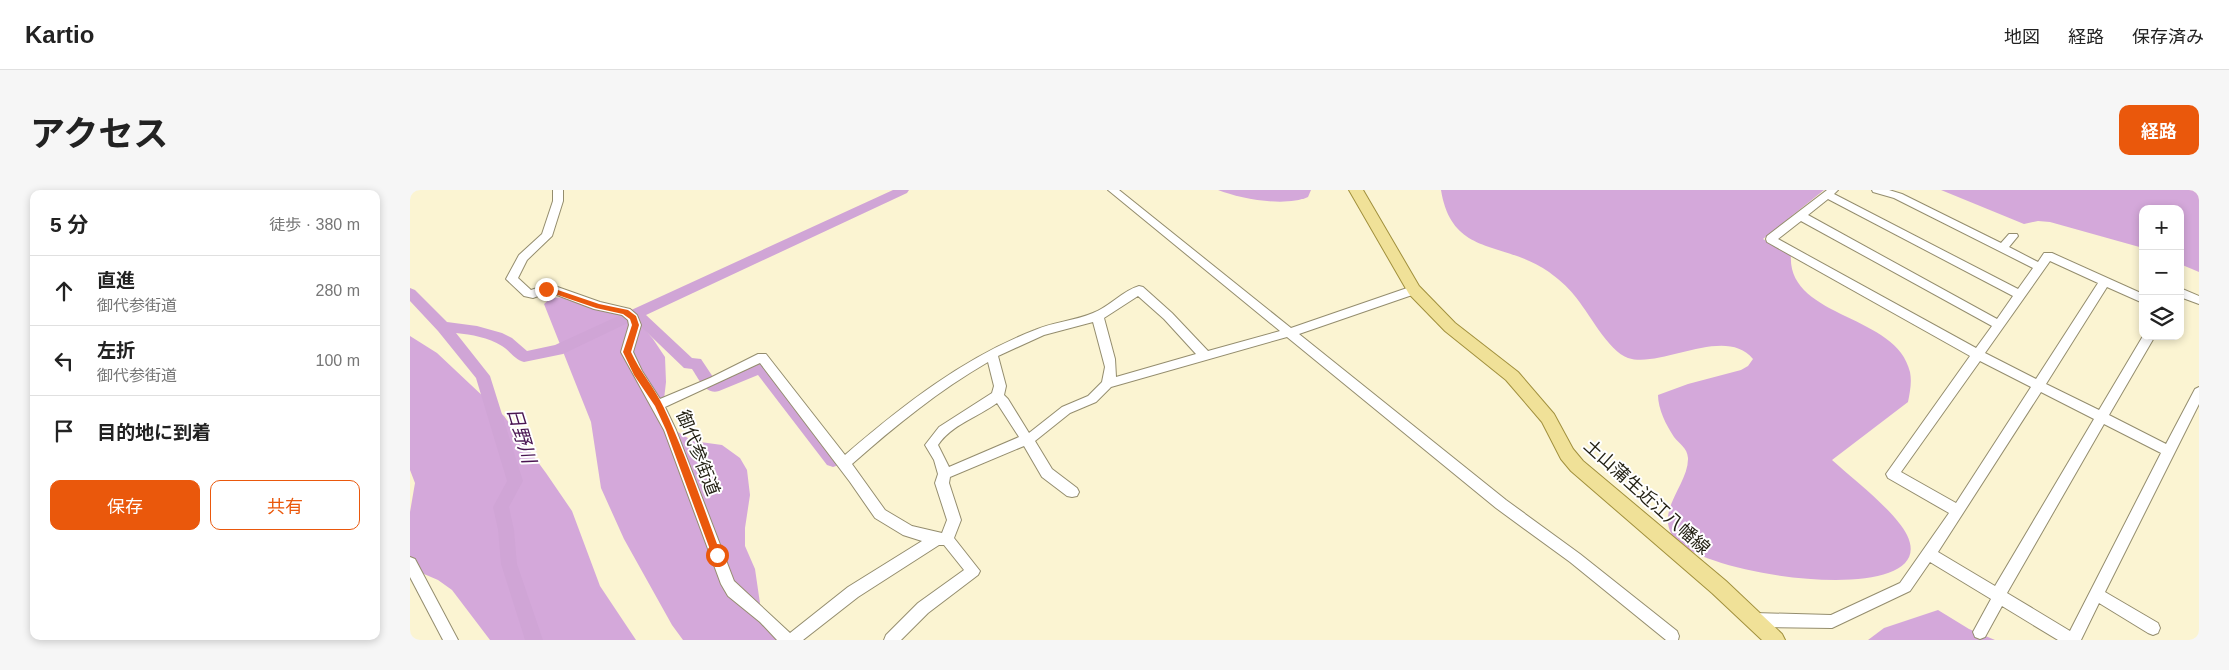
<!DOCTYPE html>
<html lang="ja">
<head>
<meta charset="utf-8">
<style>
	body { margin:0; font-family:Arial,"Noto Sans JP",sans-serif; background:#f6f6f6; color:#222 }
	.controls { position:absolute; right:15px; top:15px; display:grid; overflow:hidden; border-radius:10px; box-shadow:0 2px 8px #0003 }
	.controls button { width:45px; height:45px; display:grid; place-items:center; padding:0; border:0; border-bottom:1px solid #e0e0e0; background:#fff; color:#222; font:25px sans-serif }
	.stop { position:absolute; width:15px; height:15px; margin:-11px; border:4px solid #ea580c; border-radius:50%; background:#fff }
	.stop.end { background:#ea580c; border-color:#fff; box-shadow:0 1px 5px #0008 }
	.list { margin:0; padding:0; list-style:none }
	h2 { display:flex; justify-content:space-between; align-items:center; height:65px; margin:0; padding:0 20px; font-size:21px }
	h2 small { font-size:16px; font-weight:400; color:#767676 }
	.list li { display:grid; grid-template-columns:32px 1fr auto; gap:15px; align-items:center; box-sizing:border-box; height:70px; padding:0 20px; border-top:1px solid #e0e0e0 }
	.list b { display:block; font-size:19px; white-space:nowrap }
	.list p { margin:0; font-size:16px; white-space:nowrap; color:#767676 }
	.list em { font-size:16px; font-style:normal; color:#767676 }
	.actions { display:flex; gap:10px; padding:15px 20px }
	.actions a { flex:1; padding:11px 0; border:1px solid #ea580c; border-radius:10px; text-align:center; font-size:18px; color:#ea580c }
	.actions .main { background:#ea580c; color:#fff }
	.icon { flex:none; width:28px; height:28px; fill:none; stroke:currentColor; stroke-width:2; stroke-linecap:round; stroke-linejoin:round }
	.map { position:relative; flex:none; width:1789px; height:450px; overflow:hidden; border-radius:10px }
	header { display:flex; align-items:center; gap:30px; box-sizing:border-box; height:70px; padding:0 25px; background:#fff; border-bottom:1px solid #e0e0e0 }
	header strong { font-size:24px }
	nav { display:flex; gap:28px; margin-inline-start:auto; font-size:18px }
	.intro { display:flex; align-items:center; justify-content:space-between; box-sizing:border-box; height:120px; padding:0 30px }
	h1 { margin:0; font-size:35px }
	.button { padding:12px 22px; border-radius:10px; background:#ea580c; color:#fff; font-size:18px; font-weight:700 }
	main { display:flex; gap:30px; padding:0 30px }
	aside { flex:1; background:#fff; border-radius:10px; box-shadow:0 2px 8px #0003 }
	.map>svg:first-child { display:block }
	.forest { fill:#d4a8da }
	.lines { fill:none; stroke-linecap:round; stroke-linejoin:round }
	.river { fill:#d0a5d6; fill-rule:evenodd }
	.minor-casing { stroke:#948d6e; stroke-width:2 }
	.major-casing { stroke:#a1903d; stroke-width:2 }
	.minor { fill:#fff; fill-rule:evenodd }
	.major { fill:#f0e198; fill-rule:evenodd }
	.route { fill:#ea580c }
	.labels { text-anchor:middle; stroke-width:4; stroke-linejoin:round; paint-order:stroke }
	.street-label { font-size:18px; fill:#211f12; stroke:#fff }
	.water-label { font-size:19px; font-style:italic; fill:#4a1652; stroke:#fff }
</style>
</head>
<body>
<header>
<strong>Kartio</strong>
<nav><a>地図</a><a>経路</a><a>保存済み</a></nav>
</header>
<div class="intro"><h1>アクセス</h1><a class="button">経路</a></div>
<main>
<aside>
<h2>5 分<small>徒歩 · 380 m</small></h2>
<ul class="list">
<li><svg class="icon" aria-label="ahead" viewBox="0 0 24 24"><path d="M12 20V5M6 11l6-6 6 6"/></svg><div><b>直進</b><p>御代参街道</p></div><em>280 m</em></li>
<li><svg class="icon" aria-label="left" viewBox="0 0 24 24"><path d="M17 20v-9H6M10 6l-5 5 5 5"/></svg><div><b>左折</b><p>御代参街道</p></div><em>100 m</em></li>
<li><svg class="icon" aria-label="arrive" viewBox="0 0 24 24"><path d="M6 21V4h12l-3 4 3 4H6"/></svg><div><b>目的地に到着</b></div></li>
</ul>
<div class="actions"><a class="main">保存</a><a>共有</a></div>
</aside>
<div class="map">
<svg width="1789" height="450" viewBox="0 0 1789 450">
	<rect width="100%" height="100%" fill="#fbf4d2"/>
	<!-- forest -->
	<g class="forest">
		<path d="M808 0H901L898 7C875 17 831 9 808 0Z"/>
		<path d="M1031 0H1414L1353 49 1381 64C1376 129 1487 123 1500 182 1502 192 1500 202 1498 212L1422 270C1443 289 1485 321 1497 345 1533 419 1296 388 1265 349 1243 322 1279 295 1278 268 1277 257 1270 255 1264 247 1256 235 1248 219 1248 205L1278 194 1331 180 1338 176 1343 169C1315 135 1251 179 1218 168 1198 161 1178 121 1164 105 1158 97 1147 88 1139 82 1094 50 1042 68 1031 0Z"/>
		<path d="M1531 0H1789V82L1770 74V19H1733V58L1640 32 1628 31 1614 34Z"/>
		<path d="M157 107 226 129 243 149 255 167 256 192 253 218 266 241 283 251 312 255 330 268 337 280 340 305 335 338V356L345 379 353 434 370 450H273L262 435 214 349 191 298 181 232 134 114 141 108Z"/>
		<path d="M0 146 27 163 94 226 136 283 162 321 190 396 226 450H80L42 400 28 390 0 378V322L5 293 0 280Z"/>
		<path d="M1528 420 1559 439 1585 450H1458L1474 438Z"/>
	</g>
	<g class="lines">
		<!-- river -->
		<path class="river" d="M483 0H499L497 3 236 125 282 168 291 169 305 190 348 173 358 177 429 267 431 271 429 275 423 277 417 275 348 185 309 201C295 205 289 189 282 179L274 178 224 130 153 164 114 172C105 170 100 161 92 156 78 147 62 145 46 143L80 186 113 291 99 317 104 340 107 374 133 450H115L91 374 88 340 83 317 97 291 66 188 28 141 0 111V98L5 100 37 132 67 136 92 143 102 148 117 161 145 155Z"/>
		<!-- minor casing -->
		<g class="minor-casing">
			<g id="minor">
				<path d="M143 0H153V11L142 46 117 70 108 88 121 100 139 94 190 112 220 119 227 125 231 135 223 162 232 181 250 209 300 188 348 164H356L435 265C493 215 553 168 625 140 643 132 664 131 683 123 699 117 712 101 729 96L733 97 762 123 798 161 870 141 698 0H709L881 138 1000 97H1008L1010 100 1008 103 889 144 1096 310 1170 364 1267 441 1269 446 1268 450H1256L1160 372 1086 318 877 147 701 197 686 212 660 223 625 251 642 279 667 298 669 302 667 306 662 307 657 306 632 287 614 256 540 287 539 293 551 330 544 348 570 381 568 385 518 423 491 450H474L476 445 508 413 554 380 534 355H529L448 407 393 450H367L350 432 318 406 311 394 254 240 211 162 219 135 218 130 212 125 184 119 139 102 123 108 114 106 96 89 109 65 132 44 143 11ZM728 106 754 129 786 164 706 187 705 169 694 128ZM683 132 695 177 692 192 678 206 652 217 619 243 598 209 594 205 596 196 588 166 634 145ZM578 172 584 196 582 203 529 237 515 255 524 270 528 284 525 293 537 330 532 343 502 336 475 320 442 274C485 236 528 201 578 172ZM350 173 440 292 465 328 493 345 512 351 438 397 380 443 324 391 266 240 255 217ZM587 213 609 247 539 277 528 255C541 235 568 227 587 213Z"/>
				<path d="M1417 0H1428L1424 4 1608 99 1623 78 1484 8 1463 2 1462 0H1479L1492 4 1591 53 1599 44H1607L1608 46 1599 57 1628 72 1634 63H1642L1733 104V113L1697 97 1636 194 1689 220 1733 146H1745L1699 225 1756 254 1785 199 1789 197V214L1695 402 1748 433 1750 438 1748 443 1743 445 1738 443 1689 413 1671 450H1648L1592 416 1575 447 1570 449 1565 447 1563 442 1581 409 1520 372 1500 401 1422 438 1344 437 1339 435 1337 430 1339 425 1344 423 1421 425 1490 393 1539 323 1478 288 1476 284 1560 166 1357 52 1356 49 1357 46ZM1418 9 1603 106 1587 129 1398 25ZM1391 31 1582 136 1566 158 1368 49ZM1640 71 1688 93 1626 189 1575 163ZM1570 171 1621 197 1546 313 1491 282ZM1631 202 1684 229 1585 396 1528 362ZM1694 234 1751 263 1660 441 1597 403Z"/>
				<path d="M1770 98 1789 106V114L1770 107Z"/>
				<path d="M0 367 5 369 48 450H33L0 387Z"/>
			</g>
		</g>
		<!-- major casing -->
		<g class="major-casing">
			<path id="major" d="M939 0H953L1009 96 1045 133 1108 182 1144 224 1163 259 1173 271 1316 391 1372 444 1375 450H1352L1302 403 1161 281 1151 269 1132 232 1096 190 1035 141 999 104Z"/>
		</g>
		<!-- minor -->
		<use href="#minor" class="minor"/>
		<!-- major -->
		<use href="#major" class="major"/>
	</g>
	<!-- route -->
	<path class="route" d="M136 96 189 114 218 120 226 126 229 135 221 162C230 182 245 198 254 218 276 265 293 316 311 365L310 368H304L302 365 256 240 245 216 224 185 213 162 222 135 220 129 213 124 186 118 133 100 132 99Z"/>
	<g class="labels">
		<!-- street labels -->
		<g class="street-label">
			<text transform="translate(288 263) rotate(69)" y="6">御代参街道</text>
			<text transform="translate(1237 307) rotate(42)" y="6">土山蒲生近江八幡線</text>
		</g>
		<!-- water labels -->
		<g class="water-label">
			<text transform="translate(112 245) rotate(73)" y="7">日野川</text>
		</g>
	</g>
</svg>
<div class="controls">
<button>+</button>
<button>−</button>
<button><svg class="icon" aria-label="layers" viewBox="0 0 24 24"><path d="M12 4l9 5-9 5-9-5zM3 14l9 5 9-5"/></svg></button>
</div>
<div class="stop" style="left:307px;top:365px"></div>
<div class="stop end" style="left:136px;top:99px"></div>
</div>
</main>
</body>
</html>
